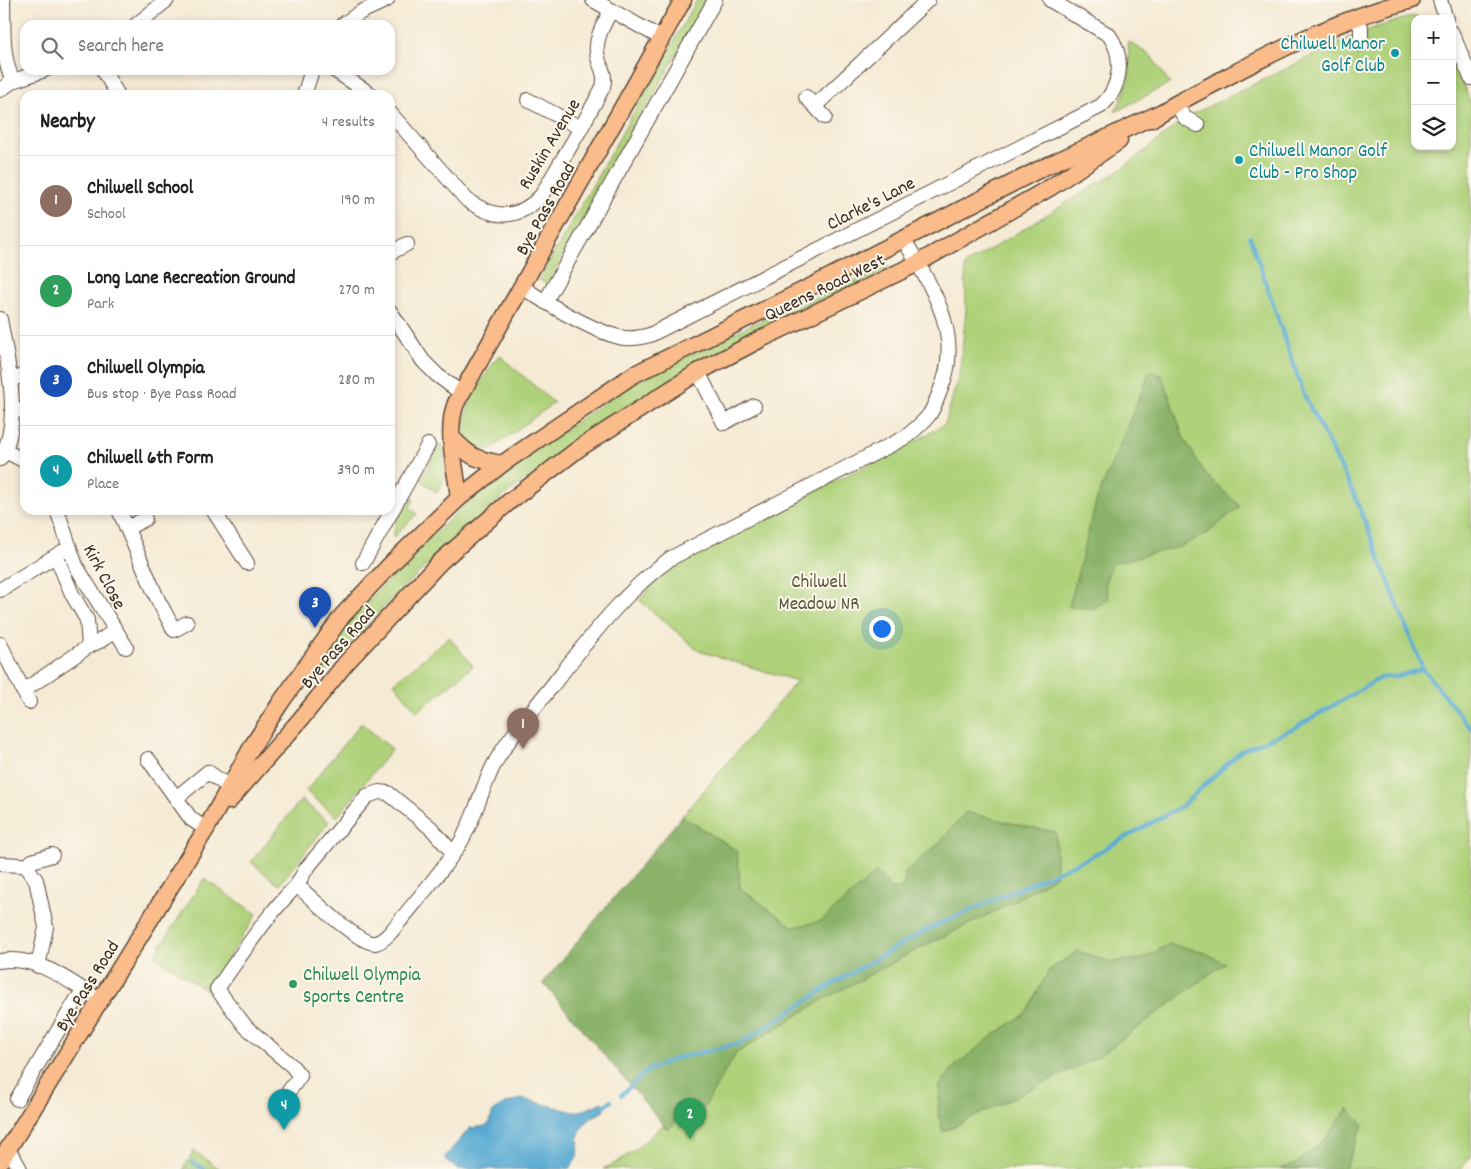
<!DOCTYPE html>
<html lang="en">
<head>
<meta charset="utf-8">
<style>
	body { margin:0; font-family:Dekko,sans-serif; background:#f6f6f6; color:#202124 }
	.controls { position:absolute; right:15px; top:15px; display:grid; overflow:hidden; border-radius:10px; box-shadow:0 2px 8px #0003 }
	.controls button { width:45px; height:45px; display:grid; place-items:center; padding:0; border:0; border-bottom:1px solid #e0e0e0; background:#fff; color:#202124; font:25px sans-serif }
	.you { position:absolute; left:881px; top:628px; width:18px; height:18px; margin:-12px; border:4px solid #fff; border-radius:50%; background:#1a73e8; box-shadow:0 0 0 8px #1a73e833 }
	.badge { display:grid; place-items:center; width:32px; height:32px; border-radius:50%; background:#b5179e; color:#fff; font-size:16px; font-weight:700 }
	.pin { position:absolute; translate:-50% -41px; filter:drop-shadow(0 1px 2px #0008) }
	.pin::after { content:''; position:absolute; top:26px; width:18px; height:15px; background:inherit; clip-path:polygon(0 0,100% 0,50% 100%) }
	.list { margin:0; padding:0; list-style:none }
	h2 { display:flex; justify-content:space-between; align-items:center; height:65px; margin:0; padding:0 20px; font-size:21px }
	h2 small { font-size:16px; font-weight:400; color:#757577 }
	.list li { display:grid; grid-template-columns:32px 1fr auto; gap:15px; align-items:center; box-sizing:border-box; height:90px; padding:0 20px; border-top:1px solid #e0e0e0 }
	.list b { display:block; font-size:19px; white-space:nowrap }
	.list p { margin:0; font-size:16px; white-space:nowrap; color:#757577 }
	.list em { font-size:16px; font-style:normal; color:#757577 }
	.icon { flex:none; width:28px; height:28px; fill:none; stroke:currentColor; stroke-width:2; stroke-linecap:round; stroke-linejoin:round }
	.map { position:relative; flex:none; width:1471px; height:1169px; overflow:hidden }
	.search { position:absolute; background:#fff; box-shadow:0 2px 8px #0003; left:20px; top:20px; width:375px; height:55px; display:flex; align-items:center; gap:12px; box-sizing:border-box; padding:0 18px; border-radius:15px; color:#757577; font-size:19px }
	.panel { position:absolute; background:#fff; box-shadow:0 2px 8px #0003; left:20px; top:90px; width:375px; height:425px; border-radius:15px }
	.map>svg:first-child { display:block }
	.green { fill:#aed179; stroke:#747e4c }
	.forest { fill:#8ab369; stroke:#626e44 }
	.water { fill:#58aad3; stroke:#4a6a78 }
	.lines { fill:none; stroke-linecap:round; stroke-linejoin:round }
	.stream { stroke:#58aad3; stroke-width:4 }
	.minor-casing { stroke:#574739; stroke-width:16 }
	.major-casing { stroke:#574739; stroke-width:19 }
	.minor { stroke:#fff; stroke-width:14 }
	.major { stroke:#fabc8b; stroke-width:16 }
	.culture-dot { fill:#0f9aa8; stroke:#fbf7ec; stroke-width:2 }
	.leisure-dot { fill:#2e9e5b; stroke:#fbf7ec; stroke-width:2 }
	.labels { text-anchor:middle; stroke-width:4; stroke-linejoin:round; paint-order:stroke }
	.culture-label { font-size:19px; fill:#0d838f; stroke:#fbf7ec; text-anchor:end }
	.street-label { font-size:19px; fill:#3b2a1e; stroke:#fbf7ec }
	.park-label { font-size:19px; fill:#585435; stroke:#fbf7ec }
	.leisure-label { font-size:19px; fill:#27864d; stroke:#fbf7ec; text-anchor:start }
</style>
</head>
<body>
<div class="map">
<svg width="1471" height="1169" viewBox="0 0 1471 1169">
	<rect width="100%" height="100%" fill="#fbf7ec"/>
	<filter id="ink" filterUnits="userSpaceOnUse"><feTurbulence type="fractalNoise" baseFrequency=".02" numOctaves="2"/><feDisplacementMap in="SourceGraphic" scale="10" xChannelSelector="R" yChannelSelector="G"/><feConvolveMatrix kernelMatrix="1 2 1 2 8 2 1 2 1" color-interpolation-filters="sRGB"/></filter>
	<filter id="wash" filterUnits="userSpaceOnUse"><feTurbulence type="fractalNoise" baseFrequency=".0096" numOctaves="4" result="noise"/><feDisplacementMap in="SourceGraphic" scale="20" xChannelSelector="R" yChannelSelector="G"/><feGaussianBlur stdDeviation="1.12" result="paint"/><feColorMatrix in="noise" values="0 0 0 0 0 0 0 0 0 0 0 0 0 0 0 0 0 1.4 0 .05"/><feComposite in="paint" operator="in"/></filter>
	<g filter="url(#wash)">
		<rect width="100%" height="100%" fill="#f5ead4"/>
		<!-- green -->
		<g class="green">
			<path d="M697 0H707L547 284 539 280Z"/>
			<path d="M1413 16 1422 19H1415V146H1452V59L1471 104V1157L1460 1169H603C626 1160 645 1141 663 1125L668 1130 687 1110 698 1117 736 1053 819 1002 793 927 740 888 737 851 682 816 797 681 699 651 639 600 666 570 703 548 921 438 945 424 960 370 966 310 965 265 1126 166 1179 123 1191 115 1361 32Z"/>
			<path d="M1128 41 1151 56 1170 83 1115 112 1124 94 1130 74Z"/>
			<path d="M888 266 893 268 717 352 639 398 579 440 534 473 490 507 390 600 325 672H318L314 666 343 627 417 550 473 498 527 454 631 385 652 374 752 324 787 311Z"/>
			<path d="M499 355 554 403 491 449C482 450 476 449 470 441 451 418 486 375 499 355Z"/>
			<path d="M441 445 443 446C447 464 448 478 437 493L421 480 438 446Z"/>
			<path d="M411 495 414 500 410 507 417 514 393 538 396 521Z"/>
			<path d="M449 637 473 666 417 712 394 683Z"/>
			<path d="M361 723 392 749 337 817 306 791Z"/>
			<path d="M301 800 329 822 279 885 251 862Z"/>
			<path d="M204 879 257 914 207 991 154 956Z"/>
			<path d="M194 1151 220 1169H183Z"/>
		</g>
		<!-- forest -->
		<g class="forest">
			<path d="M1150 371 1162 375 1183 437 1206 475 1240 506 1208 533 1179 547 1113 563 1105 583 1109 599 1093 609 1069 607 1097 499Z"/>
			<path d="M966 812 1028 827 1056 832V876L996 911 918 949 819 1002 736 1053 698 1118 687 1110 668 1130 543 983 682 816 737 851 740 888 793 927 821 921 877 872 887 883 889 889H901L904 882 905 872 938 844Z"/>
			<path d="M1169 944 1201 951 1225 963 1099 1056 943 1132 938 1112 940 1085 954 1067 992 1036 1026 1013 1049 970 1078 951 1111 962 1142 959Z"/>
			<path d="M1348 1108 1363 1125 1345 1169H1279L1296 1164 1327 1137Z"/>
		</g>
		<!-- water -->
		<path class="water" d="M521 1099 532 1101 574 1112 587 1109 602 1102 605 1110C599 1114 588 1119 583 1126 572 1142 587 1152 568 1169H457L444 1158 470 1128 485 1126 489 1124 493 1111 505 1104Z"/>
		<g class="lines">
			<!-- stream -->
			<g class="stream">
				<path d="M1250 237 1304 395 1354 494 1423 669 1471 729"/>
				<path d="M621 1095 647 1071 673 1059 741 1043 834 983 928 929 1088 858 1182 806 1241 751 1295 728 1380 678 1398 676 1423 669"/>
				<path d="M604 1106 611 1101"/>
				<path d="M192 1162 204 1169"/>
			</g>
		</g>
	</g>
	<g filter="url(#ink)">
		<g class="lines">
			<!-- minor casing -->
			<g class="minor-casing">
				<g id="minor">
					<path d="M3 0C4 27 1 56 13 81"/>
					<path d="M593 0 661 38"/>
					<path d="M1440 0 1446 19"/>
					<path d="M1356 18 1361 27V44"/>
					<path d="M136 25 167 0"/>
					<path d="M342 25 361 12 387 0"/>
					<path d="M1452 33 1471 78"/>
					<path d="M103 70 118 95"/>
					<path d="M334 70 372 95"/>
					<path d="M0 90 13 81 45 70"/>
					<path d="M304 95 312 70"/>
					<path d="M806 97 825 117"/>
					<path d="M528 100 581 128"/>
					<path d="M1176 104 1185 118 1198 125"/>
					<path d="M815 106 928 0"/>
					<path d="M390 113 467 200C494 219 517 221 541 196L581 128 603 87C607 71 598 66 597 52 595 37 605 23 611 10"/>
					<path d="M390 253 407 244"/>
					<path d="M522 287C548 304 590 330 619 337 629 340 639 338 650 335L1101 106C1121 88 1125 57 1109 35L1050 0"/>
					<path d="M545 302 715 0"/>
					<path d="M390 311 423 361 437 375 461 393"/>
					<path d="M0 319C7 359 23 423 0 459"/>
					<path d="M698 372 724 423 754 406"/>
					<path d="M10 379 25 376"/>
					<path d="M12 411 25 410"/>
					<path d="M5 451 25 461"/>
					<path d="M57 510 76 566 126 647"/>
					<path d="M119 510 157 598 174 630 187 623"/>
					<path d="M213 510 247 563"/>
					<path d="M127 528 145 519"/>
					<path d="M56 556 72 594 87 620 89 646"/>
					<path d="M363 563 428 445"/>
					<path d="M0 590 62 552"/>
					<path d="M0 644 29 702"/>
					<path d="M23 691 89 646 100 641 114 631"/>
					<path d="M148 759 191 819 206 829"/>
					<path d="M176 798 208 772 229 787"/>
					<path d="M453 853 431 828 388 793 379 792 367 796 306 869 297 885C310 897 360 945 375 943 382 942 387 936 391 932 414 903 439 876 459 845 475 819 481 788 496 761 510 736 530 714 548 691 585 644 622 593 671 558L906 437C914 430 923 423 929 415 934 408 937 399 940 391 965 335 931 286 903 238"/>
					<path d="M0 864 22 865 27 867 36 880 46 927 38 966"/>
					<path d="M27 867 32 861 52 855"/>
					<path d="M0 961C36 954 70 982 99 1000"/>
					<path d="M286 1095 300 1076 292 1066 246 1027 217 989C242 954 266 916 297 885"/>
					<path d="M17 1099 77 999"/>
					<path d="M7 1151 14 1158 20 1169"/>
				</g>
			</g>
			<!-- major casing -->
			<g class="major-casing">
				<g id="major">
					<path d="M1151 119C1175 103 1200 91 1225 78 1285 46 1346 17 1412 0"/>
					<path d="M452 438C472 458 474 459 502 464"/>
					<path d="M459 498C456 469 445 431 456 403L683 0"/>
					<path d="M229 801 300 720 346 663 440 562 510 501 581 447 698 372 761 339 918 263 1051 187 1119 141"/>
					<path d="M0 1162 156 910 206 829 253 745 281 702 342 616 393 562 459 498 502 464 633 375 814 285 1040 169 1160 113"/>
				</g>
			</g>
			<!-- minor -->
			<use href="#minor" class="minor"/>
			<!-- major -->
			<use href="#major" class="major"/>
		</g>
	</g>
	<!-- markers -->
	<g class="culture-dot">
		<circle cx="1395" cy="53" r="5"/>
		<circle cx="1239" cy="160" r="5"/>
	</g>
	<circle class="leisure-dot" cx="293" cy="984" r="5"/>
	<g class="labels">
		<!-- culture labels -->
		<g class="culture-label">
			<text x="1385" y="49">Chilwell Manor<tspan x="1385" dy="22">Golf Club</tspan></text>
			<text x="1249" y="156" text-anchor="start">Chilwell Manor Golf<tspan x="1249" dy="22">Club - Pro Shop</tspan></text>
		</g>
		<!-- street labels -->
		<g class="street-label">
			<text transform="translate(548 143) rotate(-59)" y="7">Ruskin Avenue</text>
			<text transform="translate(870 202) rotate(-27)" y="7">Clarke's Lane</text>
			<text transform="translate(544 208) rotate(-61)" y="7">Bye Pass Road</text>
			<text transform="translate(824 286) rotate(-26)" y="7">Queens Road West</text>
			<text transform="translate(106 576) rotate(62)" y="7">Kirk Close</text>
			<text transform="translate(337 646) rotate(-49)" y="7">Bye Pass Road</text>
			<text transform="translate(86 985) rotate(-58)" y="7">Bye Pass Road</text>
		</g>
		<!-- park labels -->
		<g class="park-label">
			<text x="819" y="587">Chilwell<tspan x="819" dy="22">Meadow NR</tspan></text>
		</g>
		<!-- leisure labels -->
		<g class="leisure-label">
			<text x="303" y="980">Chilwell Olympia<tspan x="303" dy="22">Sports Centre</tspan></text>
		</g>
	</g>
</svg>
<div class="controls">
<button>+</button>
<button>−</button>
<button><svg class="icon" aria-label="layers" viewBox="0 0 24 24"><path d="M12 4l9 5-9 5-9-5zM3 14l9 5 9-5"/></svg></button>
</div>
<div class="you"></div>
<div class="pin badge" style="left:523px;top:749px;background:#8d6e63">1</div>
<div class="pin badge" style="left:690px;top:1139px;background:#2e9e5b">2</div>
<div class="pin badge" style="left:315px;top:628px;background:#1a4fb4">3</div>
<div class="pin badge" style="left:284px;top:1130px;background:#0f9aa8">4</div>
<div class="search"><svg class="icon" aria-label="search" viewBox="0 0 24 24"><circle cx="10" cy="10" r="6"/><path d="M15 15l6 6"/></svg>Search here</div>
<section class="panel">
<h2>Nearby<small>4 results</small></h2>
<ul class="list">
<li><span class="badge" style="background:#8d6e63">1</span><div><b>Chilwell School</b><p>School</p></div><em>190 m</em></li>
<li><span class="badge" style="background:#2e9e5b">2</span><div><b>Long Lane Recreation Ground</b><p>Park</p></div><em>270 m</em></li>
<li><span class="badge" style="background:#1a4fb4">3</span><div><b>Chilwell Olympia</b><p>Bus stop · Bye Pass Road</p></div><em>280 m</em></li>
<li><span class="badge" style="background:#0f9aa8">4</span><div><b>Chilwell 6th Form</b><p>Place</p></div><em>390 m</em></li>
</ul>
</section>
</div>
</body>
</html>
